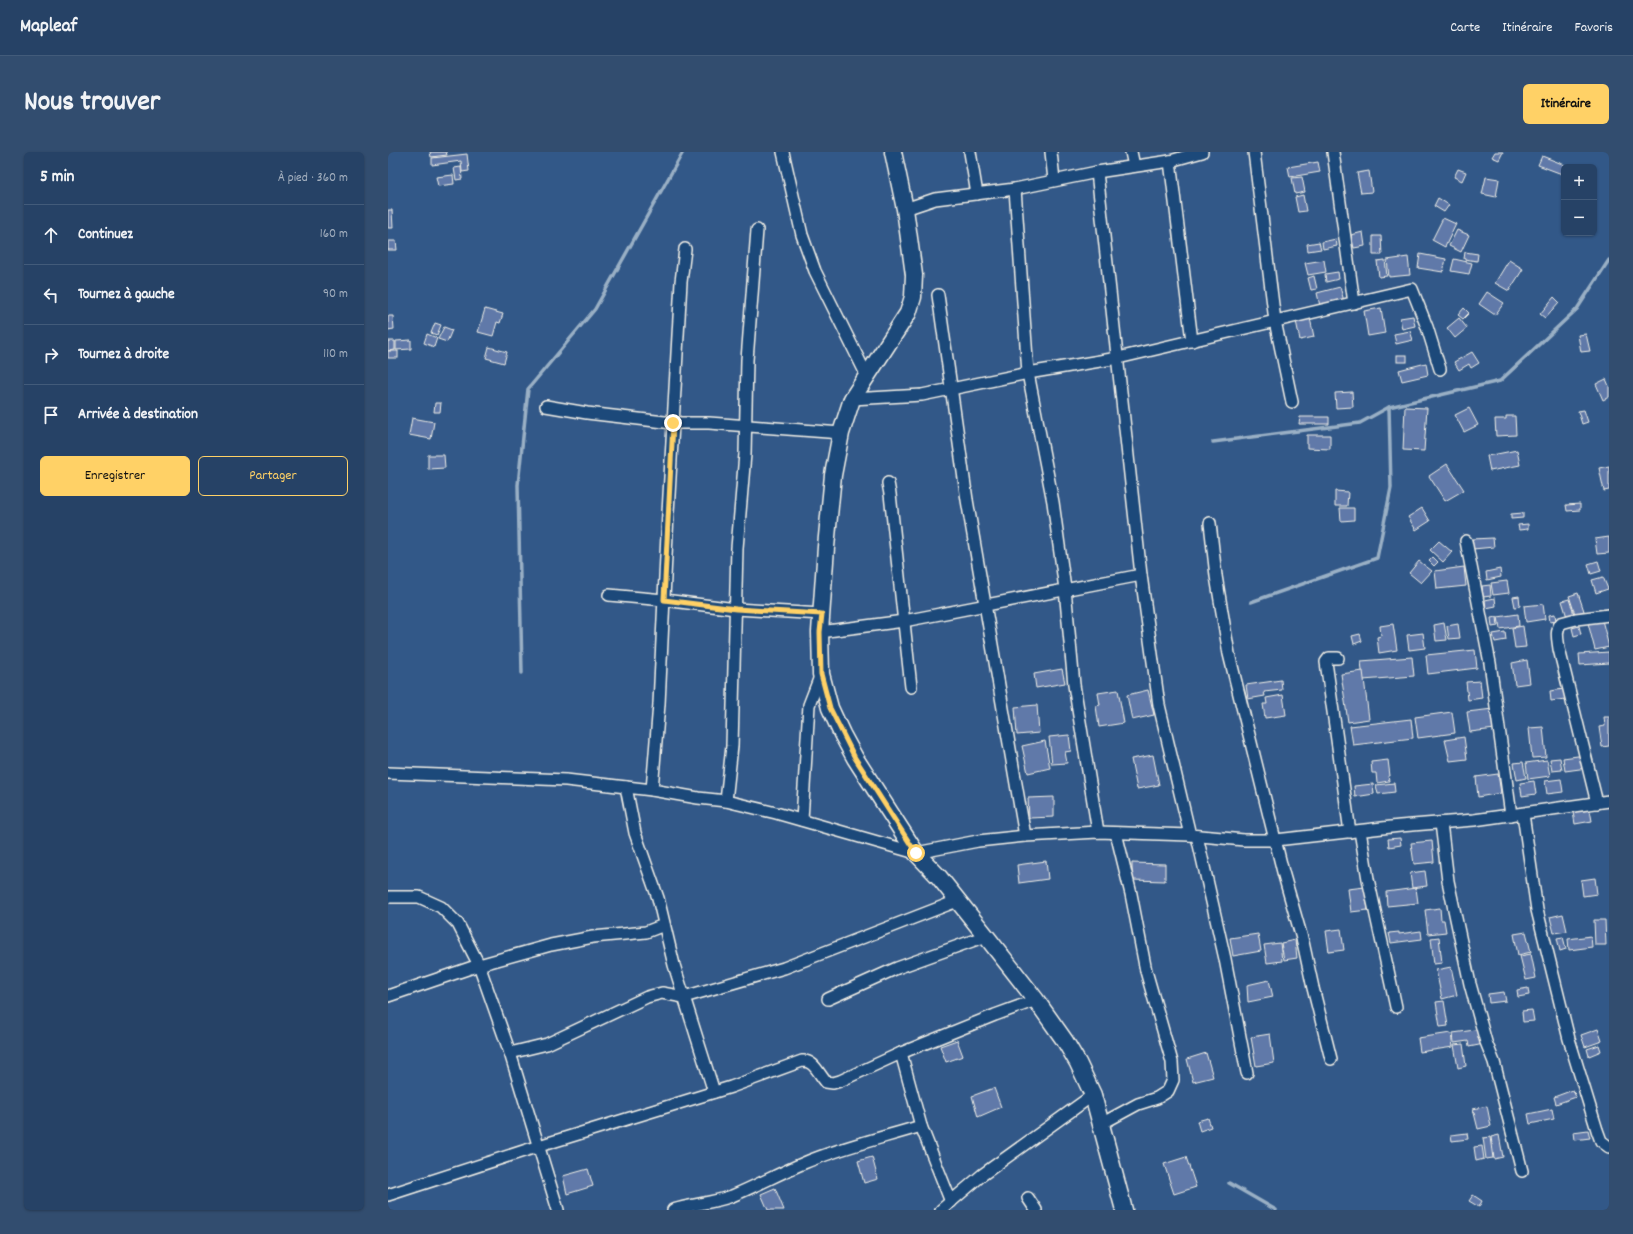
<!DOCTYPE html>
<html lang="fr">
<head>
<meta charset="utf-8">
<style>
	body { margin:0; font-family:Dekko,sans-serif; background:#324d6f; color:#f1f3f6 }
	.controls { position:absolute; right:12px; top:12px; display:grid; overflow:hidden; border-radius:6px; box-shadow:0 1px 3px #0004 }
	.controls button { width:36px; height:36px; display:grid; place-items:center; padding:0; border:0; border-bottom:1px solid #425b7a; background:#264266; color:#f1f3f6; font:20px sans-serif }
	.stop { position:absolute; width:12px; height:12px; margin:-9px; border:3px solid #ffd166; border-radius:50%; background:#fff }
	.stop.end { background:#ffd166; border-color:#fff; box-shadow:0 1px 4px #0008 }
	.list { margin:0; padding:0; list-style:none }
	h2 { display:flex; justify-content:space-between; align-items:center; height:52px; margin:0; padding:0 16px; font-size:17px }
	h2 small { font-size:13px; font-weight:400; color:#a4b0bf }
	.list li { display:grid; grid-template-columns:26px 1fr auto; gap:12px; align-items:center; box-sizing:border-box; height:60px; padding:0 16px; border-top:1px solid #425b7a }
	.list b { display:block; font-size:15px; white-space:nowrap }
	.list em { font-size:13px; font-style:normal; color:#a4b0bf }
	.actions { display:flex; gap:8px; padding:12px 16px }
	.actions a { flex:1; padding:9px 0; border:1px solid #ffd166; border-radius:6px; text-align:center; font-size:14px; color:#ffd166 }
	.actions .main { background:#ffd166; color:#111 }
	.icon { flex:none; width:22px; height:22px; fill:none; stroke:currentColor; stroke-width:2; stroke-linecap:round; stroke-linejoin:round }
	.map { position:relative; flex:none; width:1221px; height:1058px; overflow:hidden; border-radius:6px }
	header { display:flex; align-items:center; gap:24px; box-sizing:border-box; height:56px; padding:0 20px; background:#264266; border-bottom:1px solid #425b7a }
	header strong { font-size:19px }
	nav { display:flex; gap:22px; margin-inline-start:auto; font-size:14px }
	.intro { display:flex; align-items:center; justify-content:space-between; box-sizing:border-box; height:96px; padding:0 24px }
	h1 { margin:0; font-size:28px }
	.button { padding:10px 18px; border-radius:6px; background:#ffd166; color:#111; font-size:14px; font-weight:700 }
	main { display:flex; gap:24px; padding:0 24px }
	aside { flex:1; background:#264266; border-radius:6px; box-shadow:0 1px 3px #0004 }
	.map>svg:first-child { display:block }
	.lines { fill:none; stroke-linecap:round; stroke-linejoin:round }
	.stream { stroke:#9ab0c5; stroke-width:3.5 }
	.building { fill:#6079a9; stroke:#f4f1e8 }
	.street-casing { stroke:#f4f1e8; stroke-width:14 }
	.secondary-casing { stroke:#f4f1e8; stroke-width:19 }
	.street { stroke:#1f4a7a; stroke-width:11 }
	.secondary { stroke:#1f4a7a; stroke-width:16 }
	.route { stroke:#ffd166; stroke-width:5 }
</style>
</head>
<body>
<header>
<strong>Mapleaf</strong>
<nav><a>Carte</a><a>Itinéraire</a><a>Favoris</a></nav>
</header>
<div class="intro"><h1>Nous trouver</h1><a class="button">Itinéraire</a></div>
<main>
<aside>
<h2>5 min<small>À pied · 360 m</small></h2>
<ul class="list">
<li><svg class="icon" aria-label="ahead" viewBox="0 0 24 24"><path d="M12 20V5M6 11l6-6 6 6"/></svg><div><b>Continuez</b></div><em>160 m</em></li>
<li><svg class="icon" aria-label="left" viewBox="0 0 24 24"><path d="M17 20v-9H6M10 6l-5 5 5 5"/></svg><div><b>Tournez à gauche</b></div><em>90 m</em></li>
<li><svg class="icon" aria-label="right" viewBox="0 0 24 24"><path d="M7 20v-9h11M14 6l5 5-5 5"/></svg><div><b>Tournez à droite</b></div><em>110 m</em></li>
<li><svg class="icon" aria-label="arrive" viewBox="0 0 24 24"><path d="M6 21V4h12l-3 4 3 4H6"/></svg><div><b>Arrivée à destination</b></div></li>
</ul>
<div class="actions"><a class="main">Enregistrer</a><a>Partager</a></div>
</aside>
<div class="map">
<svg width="1221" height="1058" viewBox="0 0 1221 1058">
	<rect width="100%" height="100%" fill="#325888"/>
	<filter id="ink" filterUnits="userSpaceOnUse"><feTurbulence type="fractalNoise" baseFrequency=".025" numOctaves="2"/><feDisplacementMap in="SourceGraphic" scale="8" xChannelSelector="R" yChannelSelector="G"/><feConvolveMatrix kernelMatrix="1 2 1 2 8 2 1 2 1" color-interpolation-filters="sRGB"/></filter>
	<g filter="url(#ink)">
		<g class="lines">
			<!-- stream -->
			<g class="stream">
				<path d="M825 290 972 271 1001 255 1112 229 1189 157 1221 108"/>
				<path d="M863 450 989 406 1003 336 1001 255"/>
				<path d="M134 521 130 333 140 237 207 157 295 0"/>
				<path d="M841 1031 888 1058"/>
			</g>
		</g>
		<!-- building -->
		<g class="building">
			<path d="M42 0H58L59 3 43 5Z"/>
			<path d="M1107 0H1115L1111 8 1104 5Z"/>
			<path d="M79 2 81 19 74 20 73 9 44 13V6Z"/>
			<path d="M1154 4 1177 13 1174 22 1150 13Z"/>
			<path d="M930 10 932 20 902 25 900 15Z"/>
			<path d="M73 15 74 27 68 28 66 16Z"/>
			<path d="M1070 17 1078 20 1074 29 1066 25Z"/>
			<path d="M981 19 984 40 973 41 969 21Z"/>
			<path d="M65 23 66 32 50 34 48 25Z"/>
			<path d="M914 25 917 40 907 42 904 26Z"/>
			<path d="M1098 25 1111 27 1108 45 1094 42Z"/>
			<path d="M915 43 918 59 910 60 907 45Z"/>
			<path d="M1050 46 1061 53 1056 60 1046 54Z"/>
			<path d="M0 58H4L5 76H0Z"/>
			<path d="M1055 66 1068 72 1057 95 1044 88Z"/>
			<path d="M1069 78 1081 83 1073 100 1061 94Z"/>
			<path d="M975 80 977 94 966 96 963 83Z"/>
			<path d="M985 84H993L994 103H985Z"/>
			<path d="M948 87 949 94 935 97 934 90Z"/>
			<path d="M0 89H8L9 98H0Z"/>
			<path d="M931 90 933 97 920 99 919 92Z"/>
			<path d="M1077 100 1090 102 1089 109 1076 107Z"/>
			<path d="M1032 102 1058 107 1055 120 1030 116Z"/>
			<path d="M1020 105 1022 123 1001 125 999 108Z"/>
			<path d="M1066 107 1084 111 1081 122 1063 119Z"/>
			<path d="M936 108 938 120 920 123 917 111Z"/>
			<path d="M997 108 999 124 991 125 989 109Z"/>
			<path d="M1121 108 1135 117 1121 139 1107 131Z"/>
			<path d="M950 120 951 127 938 130 937 122Z"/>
			<path d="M926 124 929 137 923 138 920 126Z"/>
			<path d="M952 135 956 149 932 154 929 141Z"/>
			<path d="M1099 140 1116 151 1107 163 1091 152Z"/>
			<path d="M1166 145 1171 150 1157 166 1152 162Z"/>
			<path d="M993 156 997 181 980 184 976 159Z"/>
			<path d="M1076 156 1081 161 1075 167 1070 163Z"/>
			<path d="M97 157 115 162 112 171 109 170 105 184 90 180Z"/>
			<path d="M0 164H5L6 177 0 178Z"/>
			<path d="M1025 164 1027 174 1014 177 1012 166Z"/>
			<path d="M922 166 926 185 912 188 908 169Z"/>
			<path d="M1071 166 1079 176 1067 186 1059 176Z"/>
			<path d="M47 171 53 173 49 183 43 181Z"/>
			<path d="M56 175 64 178 59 190 50 187Z"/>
			<path d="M1022 179 1025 188 1008 192 1006 182Z"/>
			<path d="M39 182 49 186 46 195 36 191Z"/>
			<path d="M1198 182 1202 199 1193 200 1190 183Z"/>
			<path d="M23 188V197L8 198V189Z"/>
			<path d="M0 189H7V198L0 199Z"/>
			<path d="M101 195 119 200 116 211 98 206Z"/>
			<rect x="0" y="199" width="10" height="7"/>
			<path d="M1084 200 1091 211 1083 216 1081 212 1071 218 1066 210Z"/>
			<rect x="1009" y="203" width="10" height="7"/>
			<path d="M1038 211 1040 223 1014 229 1011 218Z"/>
			<path d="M1218 227 1221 234V245L1215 248 1208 232Z"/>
			<path d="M964 240 965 255 948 256 947 241Z"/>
			<path d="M47 251H53L52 260H46Z"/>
			<path d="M1017 255 1039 256 1036 299 1015 298Z"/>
			<path d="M1081 256 1090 273 1076 280 1067 263Z"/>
			<path d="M1196 258 1200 270 1194 272 1190 259Z"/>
			<path d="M1118 264H1127L1128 283 1108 284 1107 267H1118Z"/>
			<path d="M912 265H941V272H911Z"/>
			<path d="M24 266 46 270 43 287 21 283Z"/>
			<path d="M919 283H942V297L919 296Z"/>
			<path d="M1129 298 1132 313 1102 319 1099 304Z"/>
			<path d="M40 303H56L57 316 40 317Z"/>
			<path d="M1059 312 1076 338 1057 349 1041 324Z"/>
			<path d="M1221 314V338L1216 339 1211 316Z"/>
			<path d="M947 339 960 340 959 354H947Z"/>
			<path d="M1192 352V358L1179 359 1178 353Z"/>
			<path d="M952 356H966V368L953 369Z"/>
			<path d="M1034 356 1042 369 1028 378 1020 365Z"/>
			<path d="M1135 361V366L1123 367V362Z"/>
			<path d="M1140 372V377L1131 378 1130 373Z"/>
			<path d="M1221 385V401L1209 402 1207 387Z"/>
			<path d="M1105 386 1106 395 1085 397 1084 387Z"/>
			<path d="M1051 389 1064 400 1055 410 1042 398Z"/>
			<path d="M1045 405 1050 410 1046 414 1041 409Z"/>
			<path d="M1031 409 1044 419 1033 431 1021 421Z"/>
			<path d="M1210 409 1213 419 1203 422 1200 412Z"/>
			<path d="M1076 415 1078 434 1049 437 1047 419Z"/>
			<path d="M1112 417 1113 425 1099 428 1098 420Z"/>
			<path d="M1215 425 1220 437 1208 441 1204 428Z"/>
			<path d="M1119 429 1121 441 1105 443 1103 431Z"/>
			<path d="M1102 433 1103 444 1095 445 1094 434Z"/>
			<path d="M1190 441 1196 459 1187 462 1181 444Z"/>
			<path d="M1131 444 1132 454 1127 455 1125 445Z"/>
			<path d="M1107 446 1108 454 1098 456 1097 448Z"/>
			<path d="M1181 447 1186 462 1179 465 1174 449Z"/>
			<path d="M1155 452 1157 467 1138 470 1136 454Z"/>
			<path d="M1130 462 1131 474 1112 477 1110 465Z"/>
			<path d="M1167 462 1168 469 1162 470 1161 463Z"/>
			<path d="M1109 465 1110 474 1104 475 1103 466Z"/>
			<path d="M1214 468 1221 495 1207 498 1200 471Z"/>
			<path d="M1056 471 1059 488 1048 489 1046 473Z"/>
			<path d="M1005 472 1009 498 991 501 989 485 993 484 992 474Z"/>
			<path d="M1070 472 1072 486 1061 487 1059 474Z"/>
			<path d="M1135 474 1138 495 1127 496 1124 476Z"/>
			<path d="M1191 474 1193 482 1186 484 1184 476Z"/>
			<path d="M1117 480 1118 488 1107 490 1105 482Z"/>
			<path d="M1035 481 1037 496 1021 498 1019 483Z"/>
			<path d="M972 482 974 489 966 492 964 484Z"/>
			<path d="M1087 498 1089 516 1040 522 1038 503Z"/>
			<path d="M1221 500V511L1192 513 1191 502Z"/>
			<path d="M1024 505 1026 524 975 528 973 509Z"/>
			<path d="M1139 508 1142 531 1127 533 1124 511Z"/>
			<path d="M674 517 677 531 648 536 646 522Z"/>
			<path d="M975 519 981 567 960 570 953 522Z"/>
			<path d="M893 528 894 538 876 540 877 544 860 547 858 533Z"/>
			<path d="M1092 529 1094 546 1080 548 1078 530Z"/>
			<path d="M1176 537 1177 547 1163 549 1162 539Z"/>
			<path d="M730 538 736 571 711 575 708 554 712 553 710 541Z"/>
			<path d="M760 538 766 563 744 568 739 543Z"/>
			<path d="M895 543 898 563 877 566 875 552H879L878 546Z"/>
			<path d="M649 553 651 581 629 583 627 555Z"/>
			<path d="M1105 557 1107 577 1082 580 1079 560Z"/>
			<path d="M1064 560 1067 581 1030 586 1027 565Z"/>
			<path d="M1216 565H1221V594L1214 595 1211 575 1217 574Z"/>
			<path d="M1023 567 1025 586 965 593 962 574Z"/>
			<path d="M1155 575 1158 605 1144 606 1141 576Z"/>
			<path d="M681 583 683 599 677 600 679 611 664 612 661 585Z"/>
			<path d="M1076 585 1079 607 1062 609 1057 588Z"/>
			<path d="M657 589 662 616 640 621 634 594Z"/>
			<path d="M765 603 771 633 749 637 743 607Z"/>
			<path d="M1197 603 1199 616 1177 619 1175 606Z"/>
			<path d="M1172 606 1174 618 1164 619 1162 607Z"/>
			<path d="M1000 608 1002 624H1000L1001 629 989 631 988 621H984L983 610Z"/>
			<path d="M1159 608 1162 624 1140 627 1138 611Z"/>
			<path d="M1135 610 1138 626 1129 628 1126 611Z"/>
			<path d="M1110 622 1113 641 1090 645 1088 625Z"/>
			<path d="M1173 627 1175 640 1159 642 1157 629Z"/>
			<path d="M1146 629 1148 642 1134 644 1132 631Z"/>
			<path d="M1006 631 1007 640 990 642 988 633Z"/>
			<path d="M985 632 986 642 967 645 966 634Z"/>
			<path d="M666 645V665L641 666 640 646Z"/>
			<path d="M1202 658 1204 669 1187 672 1185 660Z"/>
			<path d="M1012 686 1013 693 1001 695 1000 687Z"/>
			<path d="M1044 689 1046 710 1026 712 1023 691Z"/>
			<path d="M658 709 660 727 631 731 629 713Z"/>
			<path d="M744 711 777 712V729L744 728Z"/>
			<path d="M1037 719 1039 734 1024 736 1022 721Z"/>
			<path d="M1207 726 1209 742 1195 744 1193 728Z"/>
			<path d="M977 735 980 758 963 760 960 737Z"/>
			<path d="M1028 736 1030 751 999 754 998 740Z"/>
			<path d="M1052 756 1053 768H1056L1058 780 1040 782 1037 758Z"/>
			<path d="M1175 762 1179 779 1166 781 1162 765Z"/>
			<path d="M1206 768H1217L1218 793H1207Z"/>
			<path d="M953 777 956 798 941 800 938 779Z"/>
			<path d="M1033 779 1034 787 1003 791 1001 781 1011 780V782Z"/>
			<path d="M1138 780 1143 800 1130 803 1126 782Z"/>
			<path d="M870 782 873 799 845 804 842 786Z"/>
			<path d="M1203 784 1204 795 1181 798 1180 787Z"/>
			<path d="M1051 785 1054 811 1046 812 1043 786Z"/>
			<path d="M1175 785 1178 797 1172 799 1169 786Z"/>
			<path d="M907 788 909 806 896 808 893 791Z"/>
			<path d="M892 791 894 809 879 811 876 793Z"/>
			<path d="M1143 802 1148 826 1138 828 1132 804Z"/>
			<path d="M1063 815 1069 843 1054 847 1048 818Z"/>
			<path d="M881 828 885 845 860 850 859 833Z"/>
			<path d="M1140 836 1141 843 1130 845 1129 838Z"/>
			<path d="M1116 840 1118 849 1101 851 1100 842Z"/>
			<path d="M1056 849 1060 874 1052 875 1048 850Z"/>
			<path d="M1144 858 1146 869 1135 870 1134 859Z"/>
			<path d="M1094 877 1096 892 1081 895 1080 889 1066 891 1065 881Z"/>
			<path d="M1210 877 1214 889 1197 895 1193 883Z"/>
			<path d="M1063 881 1065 895 1032 900 1030 886Z"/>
			<path d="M882 882 886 911 868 914 863 885Z"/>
			<path d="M569 888 575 904 558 910 552 894Z"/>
			<path d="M1075 892 1078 914 1070 916 1066 893Z"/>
			<path d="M1211 893 1213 899 1201 904 1199 897Z"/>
			<path d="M818 901 825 925 805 930 799 907Z"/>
			<path d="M606 936 613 955 590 965 584 944Z"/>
			<path d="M1185 938 1188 945 1168 952 1166 945Z"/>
			<path d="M1099 954 1103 974 1090 977 1085 957Z"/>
			<path d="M1164 957 1166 967 1142 972 1140 962Z"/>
			<path d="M820 966 823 975 812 979 809 969Z"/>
			<path d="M1200 978 1202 986 1186 988 1185 980Z"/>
			<path d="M1079 981 1080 987 1064 989 1063 983Z"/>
			<path d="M1111 983 1115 1005 1106 1007 1103 985Z"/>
			<path d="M1102 985 1105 1006 1098 1007 1095 986Z"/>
			<path d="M1094 994 1096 1007 1088 1009 1086 995Z"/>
			<path d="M484 1005 490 1027 476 1031 470 1009Z"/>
			<path d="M798 1005 808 1035 786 1042 776 1012Z"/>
			<path d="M200 1017 205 1034 179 1042 175 1024Z"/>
			<path d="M387 1036 396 1058H380L373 1042Z"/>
			<path d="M1085 1043 1094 1049 1091 1055 1081 1049Z"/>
		</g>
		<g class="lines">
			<!-- street casing -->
			<g class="street-casing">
				<g id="street">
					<path d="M395 0 414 83 427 119 479 224"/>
					<path d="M582 0 589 42"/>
					<path d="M663 0 666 28"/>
					<path d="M743 0 746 14"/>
					<path d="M866 0 887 169 904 250"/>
					<path d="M945 0 966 151"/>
					<path d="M782 9 804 189"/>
					<path d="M709 20 753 423 771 553 802 683"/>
					<path d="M627 37 640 221 665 350 677 437 686 533 710 680"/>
					<path d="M517 57 547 47 627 37 709 20 782 9 814 0"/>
					<path d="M550 143 579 348 637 684"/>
					<path d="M464 247 534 243 640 221 730 206 1024 137 1039 175 1052 217"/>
					<path d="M158 254 199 261 285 271H321L453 281"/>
					<path d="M500 331 502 342 523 535"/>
					<path d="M822 371 828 424 841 502 895 720 915 790 925 836 943 907"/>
					<path d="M1078 389 1102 511 1123 663"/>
					<path d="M221 443 276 448 348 457 434 462"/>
					<path d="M432 480 516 469 753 423"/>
					<path d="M950 506H941L938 510 962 680"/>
					<path d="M0 621 178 628 264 638 310 646 338 649 388 661 528 701 590 689 637 684 710 680 802 683 856 688H888L1012 674 1086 668 1221 649"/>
					<path d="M238 635 247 681 270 746 286 813 326 940"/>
					<path d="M264 638 271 552 280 361 293 130 297 97"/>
					<path d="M338 649 344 594 349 396 357 302 359 208 369 78"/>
					<path d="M1209 651 1171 497C1170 488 1167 479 1173 471L1188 467 1221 463"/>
					<path d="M1135 662 1149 758 1181 887 1209 978 1213 989 1221 995"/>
					<path d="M414 668 421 553 433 522"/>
					<path d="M1053 671 1060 729 1082 832 1098 890 1106 910 1134 1019"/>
					<path d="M972 679 980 727 1008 855"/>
					<path d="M809 684 837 807 859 921"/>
					<path d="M0 745H31L53 755 70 772 91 813 103 847 122 901 170 1058"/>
					<path d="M0 844 91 813 163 793 205 785 258 780 276 773"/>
					<path d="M440 847 509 816 598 784"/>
					<path d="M122 901 159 892 259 845 274 841 296 845 396 816 569 749"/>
					<path d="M513 901 533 974 563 1050"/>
					<path d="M713 972 750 952 769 946 780 939 785 928 784 910 758 819 743 742 728 681"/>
					<path d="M0 1043 151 994 343 935 414 909C426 908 430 921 438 930L445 931 452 929 513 901 607 863 648 848"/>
					<path d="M640 1046 648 1058"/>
					<path d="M285 1058C304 1052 325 1051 344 1044 368 1034 392 1021 416 1011 454 995 494 986 533 974"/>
					<path d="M553 1058 594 1023 705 943"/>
				</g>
			</g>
			<!-- secondary casing -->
			<g class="secondary-casing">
				<path id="secondary" d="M505 0 517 57 526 123 525 145 520 161 464 247 453 281 445 323 438 395 432 480 433 522 442 556 454 582 467 606 528 701 551 725 598 784 648 848 677 889 690 911 705 943 736 1058"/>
			</g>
			<!-- street -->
			<use href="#street" class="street"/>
			<!-- secondary -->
			<use href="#secondary" class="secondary"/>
		</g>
	</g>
	<g class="lines" filter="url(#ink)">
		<!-- route -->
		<path class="route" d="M285 271 276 448 348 457 434 462 432 480 433 522 442 556 467 606 528 701"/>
	</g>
</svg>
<div class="controls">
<button>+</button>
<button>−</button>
</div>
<div class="stop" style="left:528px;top:701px"></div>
<div class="stop end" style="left:285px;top:271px"></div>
</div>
</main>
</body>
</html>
